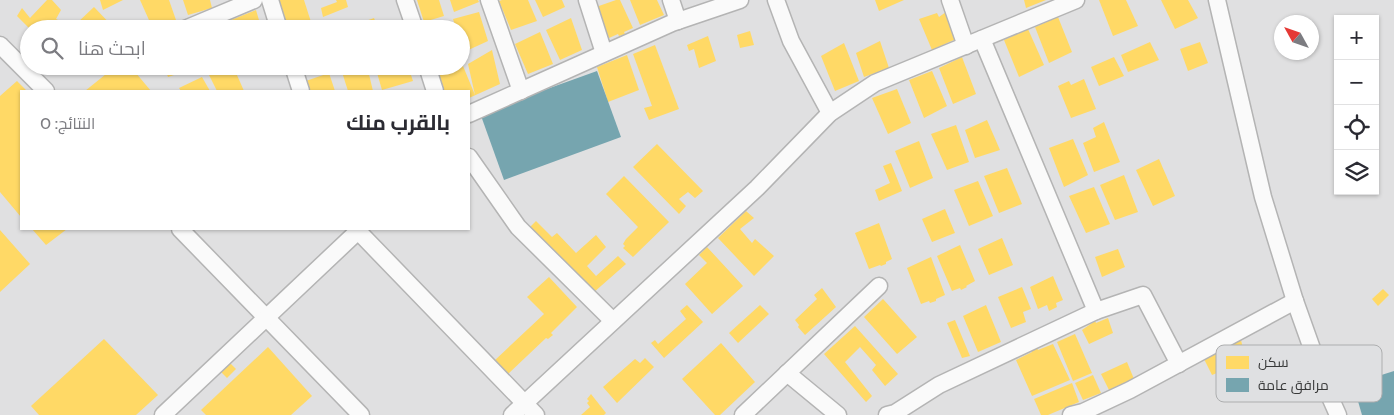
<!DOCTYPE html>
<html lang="ar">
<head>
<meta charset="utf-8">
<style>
	body { margin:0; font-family:Cabin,Cairo,sans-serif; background:#f2f2f3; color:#2b2b33; direction:rtl }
	.controls { position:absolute; right:15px; top:15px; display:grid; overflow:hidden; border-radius:0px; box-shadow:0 1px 4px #0004 }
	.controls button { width:45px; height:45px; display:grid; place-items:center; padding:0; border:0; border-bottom:1px solid #e1e1e2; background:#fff; color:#2b2b33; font:25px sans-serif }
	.compass { position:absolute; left:1274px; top:15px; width:45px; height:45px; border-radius:50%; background:#fff; box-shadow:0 1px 4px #0004; rotate:310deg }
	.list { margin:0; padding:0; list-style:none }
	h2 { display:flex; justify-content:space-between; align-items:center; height:65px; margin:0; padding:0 20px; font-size:21px }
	h2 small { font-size:16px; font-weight:400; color:#7c7c81 }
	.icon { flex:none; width:28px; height:28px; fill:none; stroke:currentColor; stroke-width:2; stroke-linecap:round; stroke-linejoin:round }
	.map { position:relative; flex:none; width:1394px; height:415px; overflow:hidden; direction:ltr }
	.search { position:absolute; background:#fff; box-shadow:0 1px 4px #0004; left:20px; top:20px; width:450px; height:55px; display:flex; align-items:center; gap:12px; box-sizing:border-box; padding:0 18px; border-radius:28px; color:#7c7c81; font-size:19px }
	.panel { position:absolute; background:#fff; box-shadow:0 1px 4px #0004; left:20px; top:90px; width:450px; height:140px; border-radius:0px; direction:rtl }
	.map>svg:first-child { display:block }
	.homes { fill:#ffd966 }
	.public { fill:#76a5af }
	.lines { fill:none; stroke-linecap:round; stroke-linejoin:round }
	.minor-casing { stroke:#b4b4b4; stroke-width:19 }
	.minor { stroke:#fafafa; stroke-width:16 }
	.key { fill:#dfe0e2; stroke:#adaeaf; stroke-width:1 }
	.key-label { font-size:14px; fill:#383939 }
</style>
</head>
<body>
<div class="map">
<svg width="1394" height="415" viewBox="0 0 1394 415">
	<rect width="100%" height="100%" fill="#e0e0e1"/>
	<!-- homes -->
	<g class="homes">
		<path d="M47 0H52L61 10 56 19 60 21 54 29H30L17 16 22 8 30 18Z"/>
		<path d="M100 0H123L103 10Z"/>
		<path d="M140 0H169L176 20 153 29Z"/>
		<path d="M183 0H210L212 8 188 15Z"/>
		<path d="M277 0H304L311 22 291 29H288Z"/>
		<path d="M336 0H346L348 7 323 17 321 8 337 2Z"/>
		<path d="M417 0H439L444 16 424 22Z"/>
		<path d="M450 0H478L479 2 454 12Z"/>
		<path d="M502 0H528L537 21 511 30 499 1Z"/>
		<path d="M535 0H562L565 7 543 17Z"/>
		<path d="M616 0H620L633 28 624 32 625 34 619 36 618 34 609 38 596 7Z"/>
		<path d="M630 0H657L664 15 640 25Z"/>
		<path d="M875 0H904L879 11Z"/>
		<path d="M1024 0H1046L1026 8Z"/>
		<path d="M1099 0H1126L1138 26 1113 36Z"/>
		<path d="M1161 0H1188L1198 18 1175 29Z"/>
		<path d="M94 7 115 29H81L76 24Z"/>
		<path d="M256 10 261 27 263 26 264 29H234L231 20Z"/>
		<path d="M479 12 488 41 464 52 461 53V46L464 52 461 43V29H456L453 19Z"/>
		<path d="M946 12 956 39 932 50 919 19 937 13 939 17Z"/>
		<path d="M1058 17 1072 52 1049 63 1035 27Z"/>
		<path d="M374 18 378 29H366L363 22Z"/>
		<path d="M571 18 582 50 560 60 546 30Z"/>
		<path d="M1028 29 1044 65 1019 77 1004 40Z"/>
		<path d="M750 31 754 45 740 48 737 35Z"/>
		<path d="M540 32 553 64 528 74 515 44Z"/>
		<path d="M708 36 716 61 699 68 694 49 689 51 687 45Z"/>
		<path d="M880 41 889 68 864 77 856 53Z"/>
		<path d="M1150 42 1159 60 1128 72 1121 55Z"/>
		<path d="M1200 42 1208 63 1188 71 1180 49Z"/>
		<path d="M844 43 859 81 835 91 821 56Z"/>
		<path d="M655 45 679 109 649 120 644 108 652 106 633 54Z"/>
		<path d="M492 50 500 84 469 98V91H443L438 75 452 68 463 66 475 95 468 64Z"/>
		<path d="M627 55 639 90 608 102 597 67Z"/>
		<path d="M962 57 976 94 953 104 939 68Z"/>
		<path d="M1114 57 1124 76 1099 86 1091 67Z"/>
		<path d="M116 66H130L151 91H85Z"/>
		<path d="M164 66H192V69L168 77Z"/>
		<path d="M231 66H233L244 91H217L209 75Z"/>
		<path d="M355 66H367L373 91H348L341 69Z"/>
		<path d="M375 66H408L413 81 382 90Z"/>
		<path d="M932 71 947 106 924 118 909 80Z"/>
		<path d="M329 73 335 91H306L303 82Z"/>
		<path d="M202 77 210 91H181L179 88Z"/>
		<path d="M1084 79 1096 109 1071 118 1058 86 1069 81 1071 85Z"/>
		<path d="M17 81 27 91H21V217L0 192V96Z"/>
		<path d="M897 89 911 123 888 134 872 98Z"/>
		<path d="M987 120 1000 150 975 158 965 130Z"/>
		<path d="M1104 122 1120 162 1094 172 1083 143 1096 137 1093 128Z"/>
		<path d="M956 125 969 162 947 170 931 134Z"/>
		<path d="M1073 139 1088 175 1064 187 1049 148Z"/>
		<path d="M919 141 933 178 910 188 895 151Z"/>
		<path d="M657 144 703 191 695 198 688 192 679 199 686 206 679 214 633 167Z"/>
		<path d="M1159 159 1175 196 1153 206 1136 170Z"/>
		<path d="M891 163 902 191 879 201 875 190 890 183 883 166Z"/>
		<path d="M1007 168 1022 204 999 213 984 176Z"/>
		<path d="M1124 175 1138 212 1115 220 1100 185Z"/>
		<path d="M624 176 669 222 633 257 623 248 625 246 623 244 626 239 638 227 606 194Z"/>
		<path d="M978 181 993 216 969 226 954 190Z"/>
		<path d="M1094 187 1110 224 1086 233 1069 196Z"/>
		<path d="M945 209 955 233 932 242 922 219Z"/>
		<path d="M746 211 754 218 740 229 752 243 755 239 774 256 754 276 718 238Z"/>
		<path d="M536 221 552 237 557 233 576 253 596 235 606 247 587 266 596 276 618 256 626 264 593 293 529 228Z"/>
		<path d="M879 223 892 259 886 262V264L881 266 880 265 869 269 855 233Z"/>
		<path d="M32 229H67L46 245Z"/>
		<path d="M0 230 30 264 0 292Z"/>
		<path d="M1002 238 1013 265 989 275 978 249Z"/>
		<path d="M960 245 975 281 966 286 967 287 961 290 960 288 952 291 937 256Z"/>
		<path d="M707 247 743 286 712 314 685 284 707 263 699 255Z"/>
		<path d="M1118 249 1125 267 1102 277 1095 257Z"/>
		<path d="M931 257 945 295 936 299V301L930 303 929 301 921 304 907 268Z"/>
		<path d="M1053 276 1063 300 1056 303 1057 307 1049 311 1047 305 1038 309 1030 287Z"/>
		<path d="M549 277 577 307 551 333 553 335 548 339 546 338 507 375 494 361 544 314 527 297Z"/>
		<path d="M1022 287 1031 309 1023 312 1026 322 1011 328 998 297Z"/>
		<path d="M822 288 836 307 805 335 798 327 799 325 795 320 817 299 814 295Z"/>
		<path d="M1383 289 1389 295 1378 306 1372 299Z"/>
		<path d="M883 299 917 337 897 354 864 317Z"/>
		<path d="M687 305 703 322 664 358 651 343 655 340 658 344 686 319 680 311Z"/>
		<path d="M760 305 769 314 738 343 729 333Z"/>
		<path d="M986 305 1001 342 978 352 963 316Z"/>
		<path d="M1108 318 1113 333 1089 344 1082 330 1095 321 1096 323Z"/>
		<path d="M955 320 970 356 962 358 947 323Z"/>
		<path d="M855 326 898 374 885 386 872 370 876 365 860 347 845 362 872 396 866 402 824 354Z"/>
		<path d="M1075 334 1092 373 1073 381 1057 342Z"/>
		<path d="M104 339 158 395 136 415H39L31 406Z"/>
		<path d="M1241 340 1243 349 1235 354 1239 361 1226 366 1227 369 1212 375 1204 359Z"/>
		<path d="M721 343 755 382 720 415H715L682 379Z"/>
		<path d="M1053 344 1070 380 1032 396 1016 360 1032 352 1031 349 1037 347 1038 350Z"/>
		<path d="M268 347 312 396 291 415H206L201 410Z"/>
		<path d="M645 358 654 367 617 403 603 387 635 359 640 363Z"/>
		<path d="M229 362 236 369 227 378 220 371Z"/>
		<path d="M1127 362 1134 379 1109 390 1101 374Z"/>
		<path d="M1093 375 1101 393 1083 400 1075 383Z"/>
		<path d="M1072 383 1079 402 1048 415H1041L1034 399Z"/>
		<path d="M591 394 606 413 604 415H581L590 407 587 403 589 401 587 399Z"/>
	</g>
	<!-- public -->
	<g class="public">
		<path d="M597 71 621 137 504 180 480 113Z"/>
		<path d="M1394 371V415H1362L1353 384Z"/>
	</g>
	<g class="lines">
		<!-- minor casing -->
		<g class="minor-casing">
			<g id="minor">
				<path d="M270 0 279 29"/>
				<path d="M405 0 415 29"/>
				<path d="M489 0 521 91"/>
				<path d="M587 0 604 53"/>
				<path d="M671 0 678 21"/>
				<path d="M776 0 791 41 830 113"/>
				<path d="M950 0 966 46"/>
				<path d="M1217 0 1263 197 1295 301 1326 388 1338 415"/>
				<path d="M185 29 254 0"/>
				<path d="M982 39 1096 311 1143 295 1179 364"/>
				<path d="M0 45 46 91"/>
				<path d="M293 66 301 91"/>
				<path d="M427 66 435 91"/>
				<path d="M469 114 672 23 740 0"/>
				<path d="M469 157 518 227 613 321"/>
				<path d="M180 229 361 415"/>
				<path d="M356 229 536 415"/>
				<path d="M787 373 838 415"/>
				<path d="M163 415 358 231"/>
				<path d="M512 415 757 188 830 113 875 83 1076 0"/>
				<path d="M743 415 879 286"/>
				<path d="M887 415 895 413 939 385 1096 311"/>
				<path d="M1071 415 1083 412 1130 390 1295 301"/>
			</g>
		</g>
		<!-- minor -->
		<use href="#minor" class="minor"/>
	</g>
	<!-- legend -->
	<rect x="1216" y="345" width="166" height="57" rx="8" class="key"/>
	<rect x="1226" y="356" width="23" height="13" fill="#ffd966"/>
	<rect x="1226" y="378" width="23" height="14" fill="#76a5af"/>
	<g class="key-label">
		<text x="1258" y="367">سكن</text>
		<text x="1258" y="390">مرافق عامة</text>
	</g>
</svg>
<div class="controls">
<button>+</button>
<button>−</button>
<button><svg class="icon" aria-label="locate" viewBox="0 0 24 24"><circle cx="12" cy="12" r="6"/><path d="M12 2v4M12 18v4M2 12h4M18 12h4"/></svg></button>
<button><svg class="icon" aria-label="layers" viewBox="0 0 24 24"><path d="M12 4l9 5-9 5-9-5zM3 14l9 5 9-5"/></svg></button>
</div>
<svg class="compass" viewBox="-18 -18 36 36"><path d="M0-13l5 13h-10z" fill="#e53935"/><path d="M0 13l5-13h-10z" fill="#7c7c81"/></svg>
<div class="search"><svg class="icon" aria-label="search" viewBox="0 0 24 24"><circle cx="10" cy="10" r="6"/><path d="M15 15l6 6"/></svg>ابحث هنا</div>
<section class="panel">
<h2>بالقرب منك<small>النتائج: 0</small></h2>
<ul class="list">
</ul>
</section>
</div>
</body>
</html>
